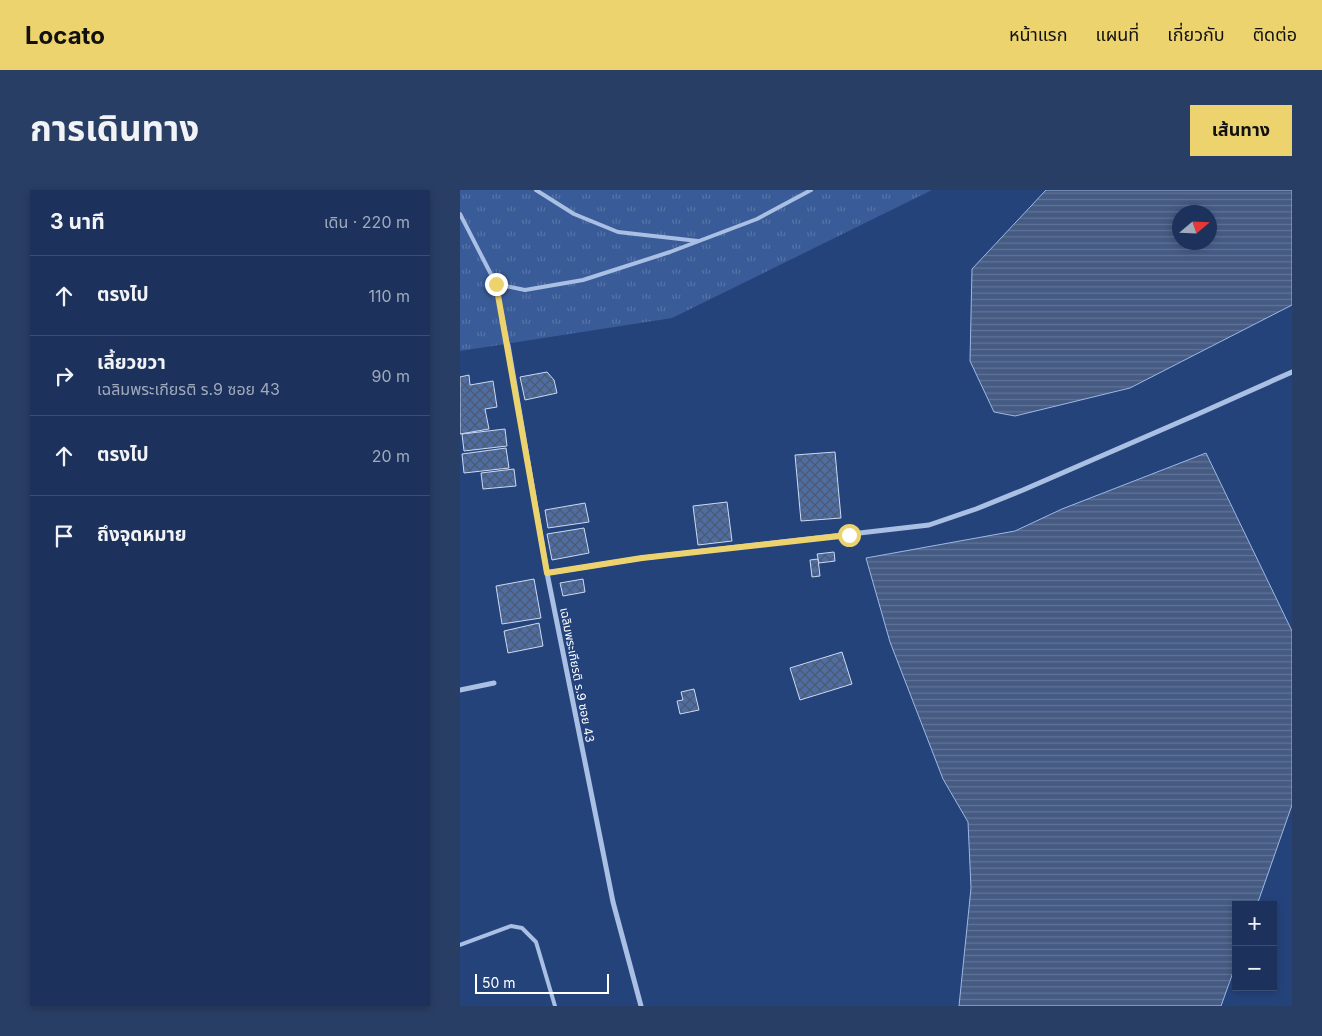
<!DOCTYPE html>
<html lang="th">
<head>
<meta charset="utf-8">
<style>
	body { margin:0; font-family:Inter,"Noto Sans Thai",sans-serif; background:#293e65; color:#f1f3f6 }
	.controls { position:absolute; right:15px; bottom:15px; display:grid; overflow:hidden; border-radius:0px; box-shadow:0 2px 8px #0003 }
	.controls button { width:45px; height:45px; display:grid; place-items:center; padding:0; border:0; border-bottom:1px solid #3a4d72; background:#1c325c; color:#f1f3f6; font:25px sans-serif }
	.compass { position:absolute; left:712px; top:15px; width:45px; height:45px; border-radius:50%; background:#1c325c; box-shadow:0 2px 8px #0003; rotate:71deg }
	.scale { position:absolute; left:15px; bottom:12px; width:134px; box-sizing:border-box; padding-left:5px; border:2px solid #fff; border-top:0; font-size:14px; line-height:18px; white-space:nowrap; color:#fff; -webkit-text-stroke:4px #25437b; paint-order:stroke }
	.stop { position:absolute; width:15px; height:15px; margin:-11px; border:4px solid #edd36e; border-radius:50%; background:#fff }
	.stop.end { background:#edd36e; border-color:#fff; box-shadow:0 1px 5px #0008 }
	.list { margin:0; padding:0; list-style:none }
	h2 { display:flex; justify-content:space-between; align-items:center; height:65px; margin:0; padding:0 20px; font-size:21px }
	h2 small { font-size:16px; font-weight:400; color:#a0aabb }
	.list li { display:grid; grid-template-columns:32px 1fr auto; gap:15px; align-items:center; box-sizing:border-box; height:80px; padding:0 20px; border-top:1px solid #3a4d72 }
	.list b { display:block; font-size:19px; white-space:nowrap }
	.list p { margin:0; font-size:16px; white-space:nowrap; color:#a0aabb }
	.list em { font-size:16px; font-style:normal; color:#a0aabb }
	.icon { flex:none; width:28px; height:28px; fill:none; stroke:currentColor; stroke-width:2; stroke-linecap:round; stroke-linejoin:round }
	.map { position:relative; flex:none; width:832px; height:816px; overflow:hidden; border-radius:0px }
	header { display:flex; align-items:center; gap:30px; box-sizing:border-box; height:70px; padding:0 25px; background:#edd36e; color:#111 }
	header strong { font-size:24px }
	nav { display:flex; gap:28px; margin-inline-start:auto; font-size:18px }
	.intro { display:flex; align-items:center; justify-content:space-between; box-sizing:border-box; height:120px; padding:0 30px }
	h1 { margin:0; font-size:35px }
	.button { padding:12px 22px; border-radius:0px; background:#edd36e; color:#111; font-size:18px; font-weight:700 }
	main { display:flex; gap:30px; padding:0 30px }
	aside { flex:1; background:#1c325c; border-radius:0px; box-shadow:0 2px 8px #0003 }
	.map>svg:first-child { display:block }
	.park { fill:url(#park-tufts) }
	.water { fill:url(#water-rules); stroke:#9db8e5; fill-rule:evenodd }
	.building { fill:url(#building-cross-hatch); stroke:#cbdaf3 }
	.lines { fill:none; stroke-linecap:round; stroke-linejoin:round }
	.lane { stroke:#a9bfe4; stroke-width:4 }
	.street { stroke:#a9bfe4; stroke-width:5 }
	.route { stroke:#edd36e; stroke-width:6 }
	.labels { text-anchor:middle; stroke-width:4; stroke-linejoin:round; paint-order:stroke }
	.street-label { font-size:12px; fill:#fff; stroke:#25437b }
</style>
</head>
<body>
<header>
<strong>Locato</strong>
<nav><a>หน้าแรก</a><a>แผนที่</a><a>เกี่ยวกับ</a><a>ติดต่อ</a></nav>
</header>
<div class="intro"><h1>การเดินทาง</h1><a class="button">เส้นทาง</a></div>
<main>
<aside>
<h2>3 นาที<small>เดิน · 220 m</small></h2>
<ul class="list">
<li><svg class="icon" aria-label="ahead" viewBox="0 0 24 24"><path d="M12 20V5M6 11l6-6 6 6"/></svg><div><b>ตรงไป</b></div><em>110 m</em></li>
<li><svg class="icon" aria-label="right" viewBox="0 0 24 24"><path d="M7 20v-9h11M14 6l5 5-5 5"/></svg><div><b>เลี้ยวขวา</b><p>เฉลิมพระเกียรติ ร.9 ซอย 43</p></div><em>90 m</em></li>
<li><svg class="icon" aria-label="ahead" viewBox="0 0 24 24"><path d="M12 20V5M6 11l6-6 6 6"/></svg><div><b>ตรงไป</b></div><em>20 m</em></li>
<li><svg class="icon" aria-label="arrive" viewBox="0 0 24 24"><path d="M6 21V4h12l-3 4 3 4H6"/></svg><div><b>ถึงจุดหมาย</b></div></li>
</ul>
</aside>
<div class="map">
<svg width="832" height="816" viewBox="0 0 832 816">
	<defs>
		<pattern id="park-tufts" width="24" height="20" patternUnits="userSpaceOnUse" patternTransform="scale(1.25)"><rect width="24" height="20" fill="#395c98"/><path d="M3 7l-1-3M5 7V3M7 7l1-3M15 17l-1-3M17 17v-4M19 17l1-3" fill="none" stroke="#5774a7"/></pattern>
		<pattern id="water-rules" width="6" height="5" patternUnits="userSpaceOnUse" patternTransform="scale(1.25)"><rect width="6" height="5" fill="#455b84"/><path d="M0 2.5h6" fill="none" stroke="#617496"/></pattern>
		<pattern id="building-cross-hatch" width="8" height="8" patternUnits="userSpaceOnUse" patternTransform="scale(1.25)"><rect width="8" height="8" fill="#4e6da3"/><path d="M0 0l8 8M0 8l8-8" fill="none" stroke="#4d596f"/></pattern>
	</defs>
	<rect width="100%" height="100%" fill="#25437b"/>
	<!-- park -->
	<path class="park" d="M0 0H472L212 128 0 161Z"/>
	<!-- water -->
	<g class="water">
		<path d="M586 0H832V115L670 198 555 226 534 222 510 171 512 79ZM719 22H749V52H719Z"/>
		<path d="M746 263 832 441V615L797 715H776V774L761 816H499L511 698 508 632 483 589 430 452 406 368 555 341 602 319Z"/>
	</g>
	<!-- building -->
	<g class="building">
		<path d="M87 182 94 190 97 203 65 210 60 187Z"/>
		<path d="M9 185 10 195 33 191 37 217 25 219 29 239 0 244V187Z"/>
		<path d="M45 239 47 256 4 261 2 244Z"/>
		<path d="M46 258 49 278 4 283 2 264Z"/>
		<path d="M375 262 381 328 341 331 335 265Z"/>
		<path d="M54 279 56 296 23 299 21 283Z"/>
		<path d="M267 312 272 351 238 355 233 316Z"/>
		<path d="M125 313 129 332 88 338 85 320Z"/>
		<path d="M124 338 129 363 92 370 87 344Z"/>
		<path d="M374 362 375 371 359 373 357 364Z"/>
		<path d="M358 369 360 386 352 387 350 370Z"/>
		<path d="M74 389 81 428 42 434 36 396Z"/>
		<path d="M123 389 125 402 103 406 100 393Z"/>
		<path d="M79 433 83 456 48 463 44 441Z"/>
		<path d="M382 462 392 494 340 510 330 478Z"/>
		<path d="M234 499 239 520 220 524 217 511 223 510 221 502Z"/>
	</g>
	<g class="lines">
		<!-- lane -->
		<g class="lane">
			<path d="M76 0 114 24 158 42 238 51"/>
			<path d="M0 24 36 94 48 155"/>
			<path d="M36 94 65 100 123 90 210 62 297 29 351 0"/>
			<path d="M0 755 51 736 62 738 76 752 95 816"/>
		</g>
		<!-- street -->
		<g class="street">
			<path d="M48 155 87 383 129 592 153 712 181 816"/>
			<path d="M87 383 182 368 469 335 516 319 563 300 738 224 832 182"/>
			<path d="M0 500 34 493"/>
		</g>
	</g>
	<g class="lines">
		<!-- route -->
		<path class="route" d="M36 94 87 383 182 368 389 345"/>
	</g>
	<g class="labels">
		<!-- street labels -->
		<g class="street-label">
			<text transform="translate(117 485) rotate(79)" y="4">เฉลิมพระเกียรติ ร.9 ซอย 43</text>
		</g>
	</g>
</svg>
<div class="controls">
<button>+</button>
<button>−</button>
</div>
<svg class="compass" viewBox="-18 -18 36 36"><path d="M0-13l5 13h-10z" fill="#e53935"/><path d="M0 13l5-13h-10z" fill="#a0aabb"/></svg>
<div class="scale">50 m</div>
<div class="stop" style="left:389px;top:345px"></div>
<div class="stop end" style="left:36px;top:94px"></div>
</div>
</main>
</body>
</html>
